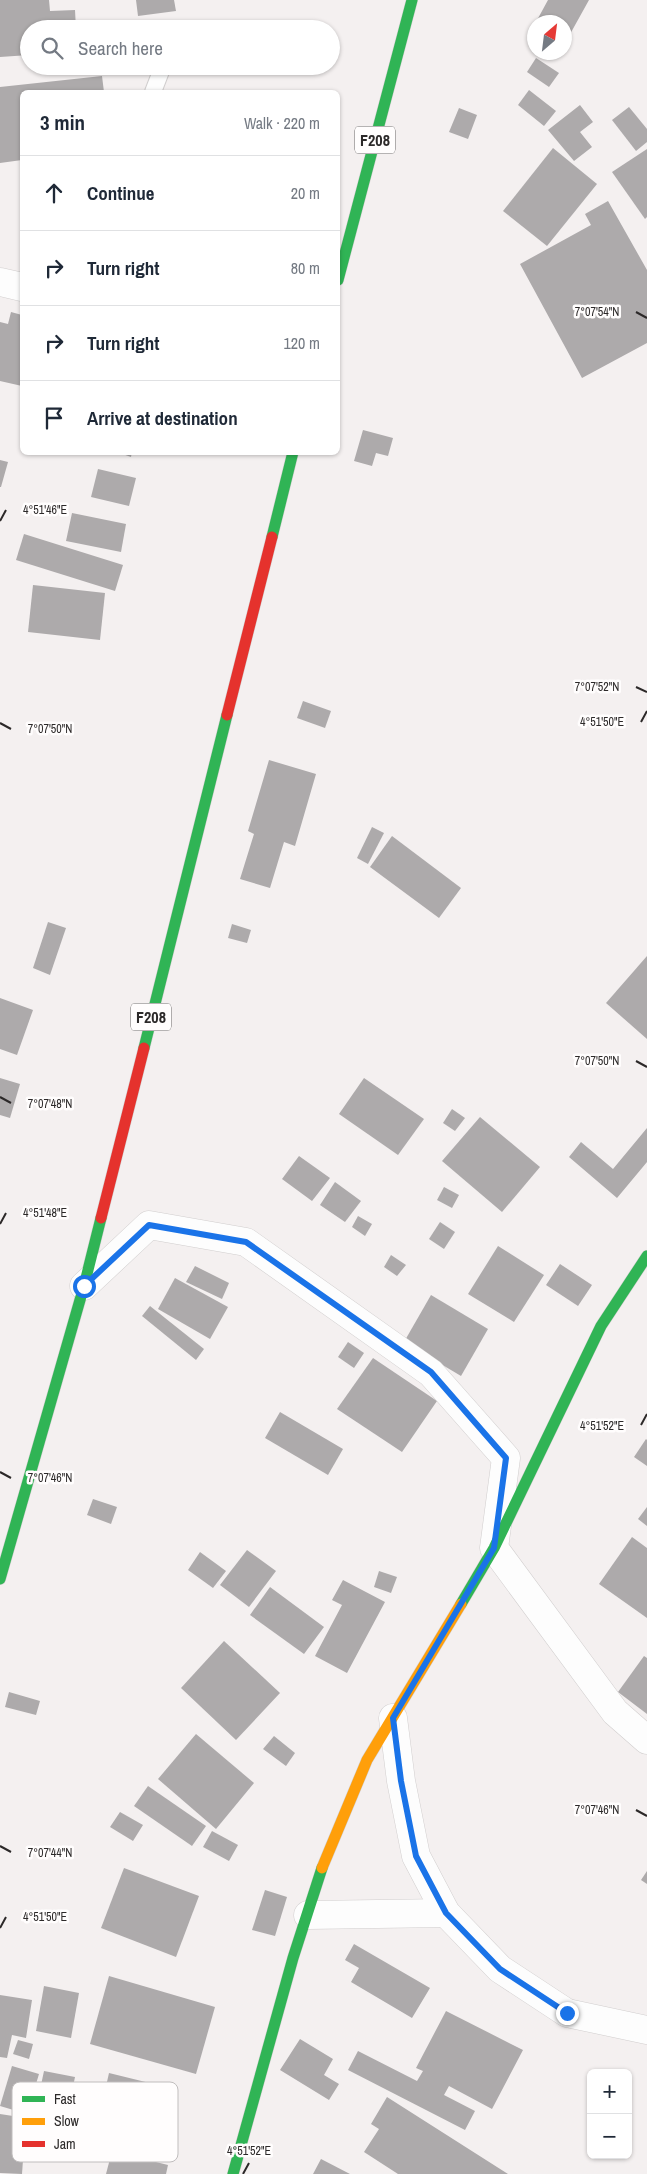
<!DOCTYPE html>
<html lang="en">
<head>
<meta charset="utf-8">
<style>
	body { margin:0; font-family:"Archivo Narrow",sans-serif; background:#f6f6f7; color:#1f2937 }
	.controls { position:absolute; right:15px; bottom:15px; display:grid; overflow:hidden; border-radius:8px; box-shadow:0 1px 4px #0004 }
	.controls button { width:45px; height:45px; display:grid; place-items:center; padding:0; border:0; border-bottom:1px solid #e0e1e3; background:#fff; color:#1f2937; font:25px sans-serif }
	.compass { position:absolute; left:527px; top:15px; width:45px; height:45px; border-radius:50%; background:#fff; box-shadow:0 1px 4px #0004; rotate:28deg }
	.stop { position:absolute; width:15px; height:15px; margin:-11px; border:4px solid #1a73e8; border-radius:50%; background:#fff }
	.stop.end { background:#1a73e8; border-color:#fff; box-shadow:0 1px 5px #0008 }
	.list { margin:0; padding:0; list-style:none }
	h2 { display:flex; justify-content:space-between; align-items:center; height:65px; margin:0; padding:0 20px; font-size:21px }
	h2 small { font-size:16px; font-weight:400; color:#747a83 }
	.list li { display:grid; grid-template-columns:32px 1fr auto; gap:15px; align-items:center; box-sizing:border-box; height:75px; padding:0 20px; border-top:1px solid #e0e1e3 }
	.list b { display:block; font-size:19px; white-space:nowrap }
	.list em { font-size:16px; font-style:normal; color:#747a83 }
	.icon { flex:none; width:28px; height:28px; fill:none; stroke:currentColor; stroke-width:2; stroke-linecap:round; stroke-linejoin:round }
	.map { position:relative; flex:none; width:647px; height:2174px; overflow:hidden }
	.search { position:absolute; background:#fff; box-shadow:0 1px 4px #0004; left:20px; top:20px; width:320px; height:55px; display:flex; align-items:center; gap:12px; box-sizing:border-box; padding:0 18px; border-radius:28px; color:#747a83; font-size:19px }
	.panel { position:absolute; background:#fff; box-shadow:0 1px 4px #0004; left:20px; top:90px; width:320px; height:365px; border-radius:8px }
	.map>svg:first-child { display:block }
	.building { fill:#adaaab }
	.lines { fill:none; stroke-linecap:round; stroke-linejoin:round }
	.lane-casing { stroke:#d1cece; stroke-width:18 }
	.street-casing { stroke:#d1cece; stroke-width:29 }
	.fast-casing { stroke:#d1cece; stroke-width:12 }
	.slow-casing { stroke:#d1cece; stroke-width:12 }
	.jam-casing { stroke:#d1cece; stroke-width:12 }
	.lane { stroke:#fdfdfd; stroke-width:16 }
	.street { stroke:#fdfdfd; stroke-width:28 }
	.fast { stroke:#30b455; stroke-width:11 }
	.slow { stroke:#ff9f0a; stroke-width:11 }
	.jam { stroke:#e5322d; stroke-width:11 }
	.route { stroke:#1a73e8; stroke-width:6 }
	.ticks { fill:none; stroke:#2c2929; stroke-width:2 }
	.labels { text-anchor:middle; stroke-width:5; stroke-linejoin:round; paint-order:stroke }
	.shield { fill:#fffdfd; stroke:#6b6969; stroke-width:1 }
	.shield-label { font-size:16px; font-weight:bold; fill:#2c2929 }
	.key { fill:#fffdfd; stroke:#c0bdbd; stroke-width:1 }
	.key-label { font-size:14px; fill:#2c2929 }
	.ticks-label { font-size:12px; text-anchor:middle; fill:#2c2929; stroke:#fffdfd; stroke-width:5; stroke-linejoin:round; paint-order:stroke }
</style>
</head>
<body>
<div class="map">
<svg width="647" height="2174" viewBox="0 0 647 2174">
	<rect width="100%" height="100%" fill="#f4f0f0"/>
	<!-- building -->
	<g class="building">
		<path d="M0 0H49L50 11 75 10 76 29H29V55L0 57Z"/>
		<path d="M136 0H174L176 11 138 16Z"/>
		<path d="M548 0H589L564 45V22H536Z"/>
		<path d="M536 58 559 73 549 87 527 72Z"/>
		<path d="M102 76 104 92H22V160L0 163V87Z"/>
		<path d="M529 90 556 111 544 126 518 105Z"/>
		<path d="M580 105 593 122 580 132 592 147 574 161 548 130Z"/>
		<path d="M629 107 647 129V142L636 151 612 120Z"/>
		<path d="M459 108 477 115 468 139 449 132Z"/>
		<path d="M553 148 597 184 547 246 503 211Z"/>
		<path d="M647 149V217L645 219 612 172Z"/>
		<path d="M608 201 647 270V343L582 378 520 264 591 225 585 214Z"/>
		<path d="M11 312 22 315V386L0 381V322L8 324Z"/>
		<path d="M363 430 393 438 388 456 376 453 372 466 354 461Z"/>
		<path d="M117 452H132L131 457Z"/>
		<path d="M0 460 8 462 1 487H0Z"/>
		<path d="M98 469 136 478 129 506 91 497Z"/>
		<path d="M72 513 126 524 121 552 66 541Z"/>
		<path d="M24 534 123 565 115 591 16 560Z"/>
		<path d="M33 585 105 593 100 640 28 632Z"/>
		<path d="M303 701 331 711 325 728 297 718Z"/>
		<path d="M269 760 316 774 295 846 284 842 270 888 240 879 254 834 248 831Z"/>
		<path d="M372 827 384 833 368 864 357 858Z"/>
		<path d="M392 836 461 888 439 918 370 867Z"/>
		<path d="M48 922 66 928 50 975 33 968Z"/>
		<path d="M232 924 251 930 247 943 228 938Z"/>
		<path d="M647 956V1039L606 1003Z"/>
		<path d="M0 998 33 1010 17 1055 0 1049Z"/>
		<path d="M0 1078 20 1084 10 1118 0 1115Z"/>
		<path d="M364 1078 424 1119 398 1155 339 1114Z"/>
		<path d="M452 1109 465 1118 455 1131 443 1123Z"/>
		<path d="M480 1117 540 1167 502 1212 442 1161Z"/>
		<path d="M647 1128V1162L617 1198 569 1157 581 1142 613 1169Z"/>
		<path d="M299 1156 330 1178 312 1201 282 1179Z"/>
		<path d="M335 1182 361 1201 345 1222 320 1205Z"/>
		<path d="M444 1187 459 1195 452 1208 437 1200Z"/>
		<path d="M358 1216 372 1224 365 1236 352 1227Z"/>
		<path d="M440 1222 455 1232 444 1249 429 1239Z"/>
		<path d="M498 1246 544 1275 514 1322 468 1294Z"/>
		<path d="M391 1255 406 1265 397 1276 384 1267Z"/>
		<path d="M560 1264 592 1285 578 1306 546 1285Z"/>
		<path d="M195 1266 229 1283 222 1299 186 1282Z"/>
		<path d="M175 1278 228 1307 210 1339 158 1309Z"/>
		<path d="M431 1295 488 1329 461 1376 404 1342Z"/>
		<path d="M150 1306 204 1349 196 1360 142 1316Z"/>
		<path d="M348 1342 364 1353 354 1368 338 1357Z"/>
		<path d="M373 1358 437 1401 402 1452 337 1409Z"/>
		<path d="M280 1412 343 1449 328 1475 265 1438Z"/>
		<path d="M646 1439 647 1440V1466L634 1457Z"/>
		<path d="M93 1499 117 1507 111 1524 87 1515Z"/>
		<path d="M647 1507V1526L638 1519Z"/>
		<path d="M632 1537 647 1548V1618L599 1584Z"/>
		<path d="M247 1550 276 1571 249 1607 220 1585Z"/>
		<path d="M200 1552 226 1571 213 1588 188 1570Z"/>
		<path d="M379 1571 397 1577 391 1593 374 1587Z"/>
		<path d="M343 1580 385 1602 347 1673 315 1656 342 1605 332 1600Z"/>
		<path d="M270 1587 324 1627 304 1654 250 1615Z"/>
		<path d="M224 1641 280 1693 236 1740 181 1688Z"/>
		<path d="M644 1656 647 1658V1714L618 1692Z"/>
		<path d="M9 1692 40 1701 36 1715 5 1707Z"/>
		<path d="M196 1734 254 1783 216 1829 158 1779Z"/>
		<path d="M274 1736 295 1753 286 1766 263 1749Z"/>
		<path d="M148 1786 206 1826 192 1846 134 1806Z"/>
		<path d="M120 1812 143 1825 133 1841 110 1827Z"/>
		<path d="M212 1831 238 1845 229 1861 203 1847Z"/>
		<path d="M124 1868 199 1896 176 1957 101 1928Z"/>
		<path d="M647 1871V1884L641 1880Z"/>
		<path d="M265 1890 287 1897 275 1936 252 1930Z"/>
		<path d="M354 1944 430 1988 412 2018 351 1982 359 1968 345 1960Z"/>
		<path d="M109 1976 215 2007 196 2074 90 2044Z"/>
		<path d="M44 1986 79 1993 71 2038 36 2031Z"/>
		<path d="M0 1995 32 2000 26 2038 12 2035 7 2058 0 2057Z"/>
		<path d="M446 2011 523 2050 492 2109 449 2086 444 2095 475 2111 465 2130 348 2070 358 2051 417 2081 423 2071 416 2068Z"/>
		<path d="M300 2039 333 2059 324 2075 339 2084 329 2100 280 2070Z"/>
		<path d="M18 2040 33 2044 29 2059 13 2054Z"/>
		<path d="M12 2066 39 2074 27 2114 0 2106Z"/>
		<path d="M44 2071 75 2077 69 2106 38 2099Z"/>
		<path d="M109 2073 174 2089 162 2142 97 2126Z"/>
		<path d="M387 2097 508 2174H398L364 2152 379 2129 371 2124Z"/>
		<path d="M0 2114 26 2118 22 2174 0 2173Z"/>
		<path d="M112 2151 168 2165 166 2174H106Z"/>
		<path d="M321 2159 350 2174H313Z"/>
	</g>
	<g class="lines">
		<!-- lane casing -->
		<g class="lane-casing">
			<path id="lane" d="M153 92 163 66"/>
		</g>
		<!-- street casing -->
		<g class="street-casing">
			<g id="street">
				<path d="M0 282 22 287"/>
				<path d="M84 1286 149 1225 246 1242 431 1373 506 1458 494 1548 615 1712 647 1740"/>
				<path d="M393 1718 401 1781 416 1856 446 1913 500 1969 567 2013 647 2030"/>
				<path d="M308 1915 446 1913"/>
			</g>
		</g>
		<!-- fast casing -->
		<g class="fast-casing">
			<g id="fast">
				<path d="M338 280 412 0"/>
				<path d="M272 537 293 452"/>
				<path d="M144 1048 227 715"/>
				<path d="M0 1579 84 1286 101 1218"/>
				<path d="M461 1604 494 1548 601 1326 647 1256"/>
				<path d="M233 2174 293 1958 322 1868"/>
			</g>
		</g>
		<!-- slow casing -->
		<g class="slow-casing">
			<path id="slow" d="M322 1868 367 1760 461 1604"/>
		</g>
		<!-- jam casing -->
		<g class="jam-casing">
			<g id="jam">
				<path d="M227 715 272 537"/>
				<path d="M101 1218 144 1048"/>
			</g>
		</g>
		<!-- lane -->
		<use href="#lane" class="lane"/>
		<!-- street -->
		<use href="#street" class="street"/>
		<!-- fast -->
		<use href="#fast" class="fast"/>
		<!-- slow -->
		<use href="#slow" class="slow"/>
		<!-- jam -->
		<use href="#jam" class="jam"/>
	</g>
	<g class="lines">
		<!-- route -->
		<path class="route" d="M84 1286 149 1225 246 1242 431 1372 506 1458 494 1548 393 1718 401 1781 416 1856 446 1913 500 1969 567 2013"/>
	</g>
	<!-- ticks -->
	<path class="ticks" d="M636 312 647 318M0 521 6 510M636 687 647 692M641 722 647 711M0 723 11 729M636 1061 647 1067M0 1097 11 1103M0 1224 6 1213M641 1425 647 1414M0 1472 11 1478M636 1810 647 1816M0 1846 11 1852M0 1928 6 1917M243 2174 249 2163"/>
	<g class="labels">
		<!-- shield labels -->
		<g class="shield">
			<rect x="355" y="126.5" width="40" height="27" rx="4"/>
			<rect x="131" y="1003.5" width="40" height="27" rx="4"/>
		</g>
		<g class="shield-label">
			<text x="375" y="146">F208</text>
			<text x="151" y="1023">F208</text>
		</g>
	</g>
	<!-- legend -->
	<rect x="12" y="2082" width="166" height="80" rx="8" class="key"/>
	<rect x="22" y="2096" width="23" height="6" fill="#30b455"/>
	<rect x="22" y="2118" width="23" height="7" fill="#ff9f0a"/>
	<rect x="22" y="2141" width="23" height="6" fill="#e5322d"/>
	<g class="key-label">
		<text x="54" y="2104">Fast</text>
		<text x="54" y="2126">Slow</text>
		<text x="54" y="2149">Jam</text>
	</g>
	<g class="ticks-label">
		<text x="597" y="316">7°07'54"N</text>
		<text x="45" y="514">4°51'46"E</text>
		<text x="597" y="691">7°07'52"N</text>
		<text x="602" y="726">4°51'50"E</text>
		<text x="50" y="733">7°07'50"N</text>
		<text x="597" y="1065">7°07'50"N</text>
		<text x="50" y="1108">7°07'48"N</text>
		<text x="45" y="1217">4°51'48"E</text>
		<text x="602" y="1430">4°51'52"E</text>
		<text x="50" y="1482">7°07'46"N</text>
		<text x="597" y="1814">7°07'46"N</text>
		<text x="50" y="1857">7°07'44"N</text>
		<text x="45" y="1921">4°51'50"E</text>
		<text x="249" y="2155">4°51'52"E</text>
	</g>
</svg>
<div class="controls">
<button>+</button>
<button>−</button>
</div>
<svg class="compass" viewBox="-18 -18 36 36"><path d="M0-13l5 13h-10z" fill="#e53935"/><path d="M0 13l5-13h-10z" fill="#747a83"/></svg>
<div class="stop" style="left:84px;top:1286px"></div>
<div class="stop end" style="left:567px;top:2013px"></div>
<div class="search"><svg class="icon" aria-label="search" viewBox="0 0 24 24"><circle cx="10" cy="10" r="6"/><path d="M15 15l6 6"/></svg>Search here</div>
<section class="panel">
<h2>3 min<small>Walk · 220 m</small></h2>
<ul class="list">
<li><svg class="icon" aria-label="ahead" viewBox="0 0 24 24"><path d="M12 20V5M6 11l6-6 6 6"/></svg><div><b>Continue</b></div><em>20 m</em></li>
<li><svg class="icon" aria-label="right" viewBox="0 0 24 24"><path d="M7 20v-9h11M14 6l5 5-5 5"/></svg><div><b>Turn right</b></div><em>80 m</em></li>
<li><svg class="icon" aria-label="right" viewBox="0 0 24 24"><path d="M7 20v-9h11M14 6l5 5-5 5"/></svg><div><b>Turn right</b></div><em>120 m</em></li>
<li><svg class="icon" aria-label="arrive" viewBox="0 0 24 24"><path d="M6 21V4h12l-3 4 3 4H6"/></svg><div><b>Arrive at destination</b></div></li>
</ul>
</section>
</div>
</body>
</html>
